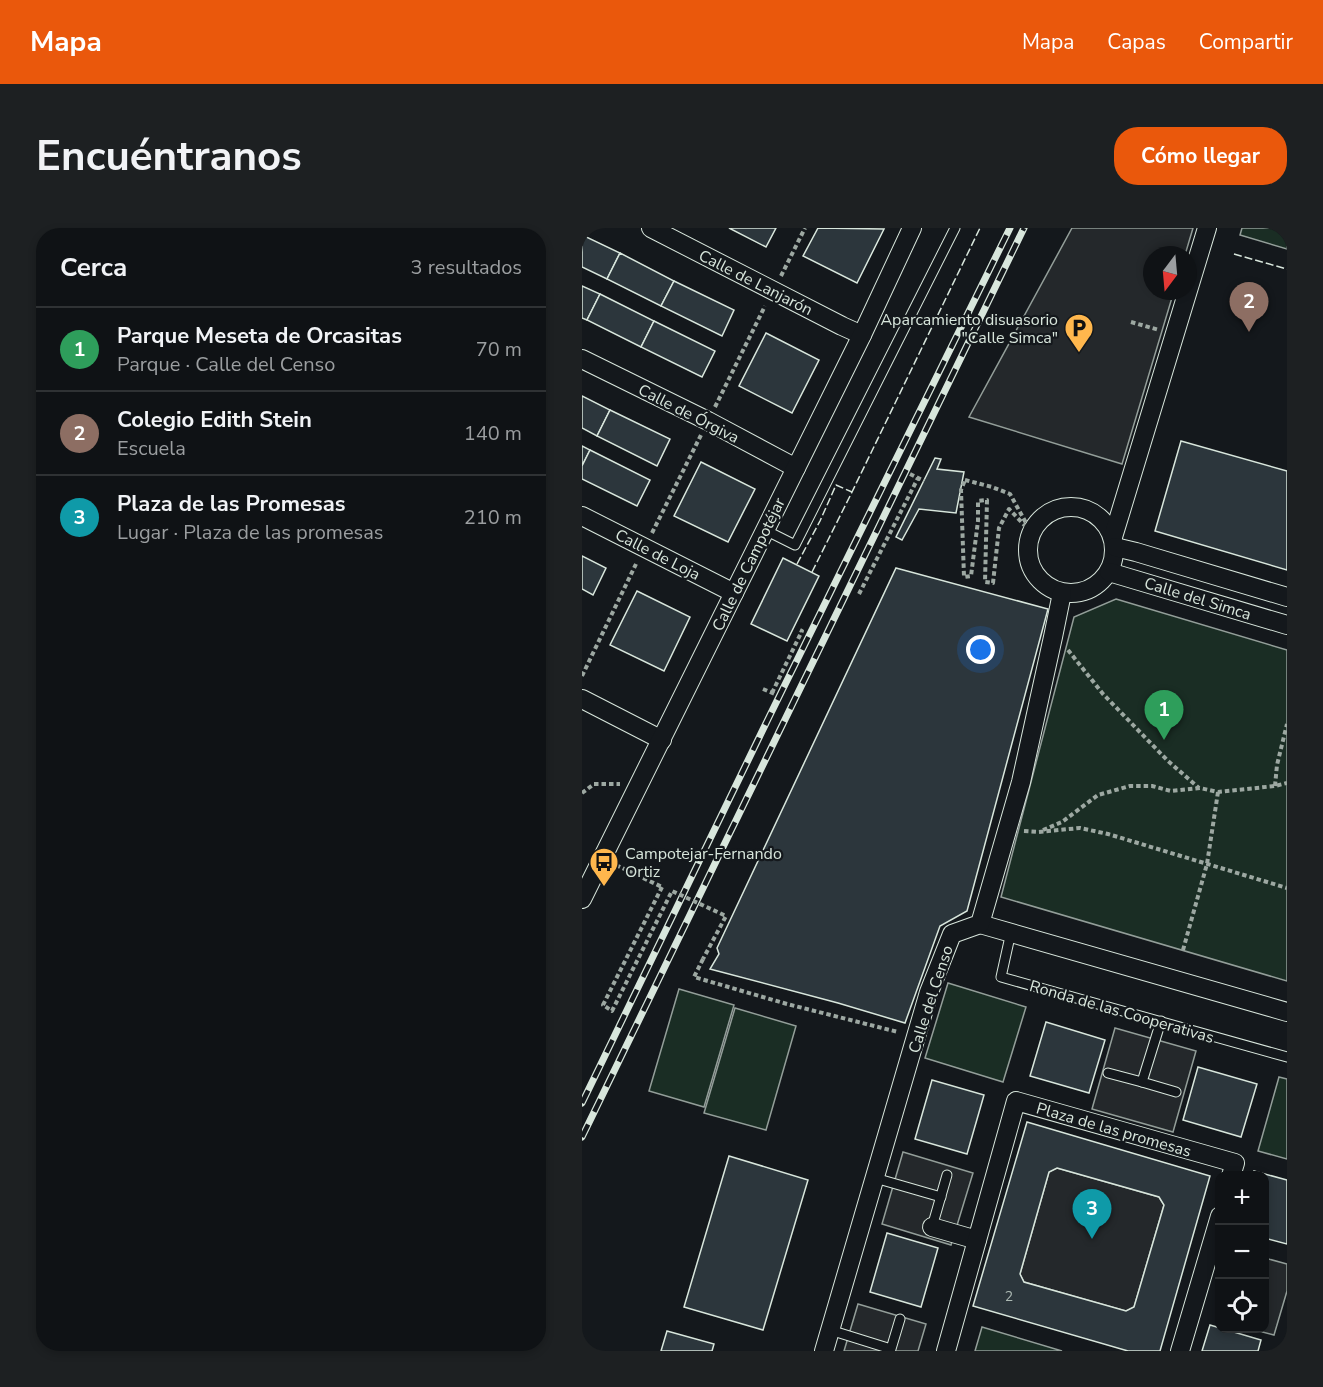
<!DOCTYPE html>
<html lang="es">
<head>
<meta charset="utf-8">
<style>
	body { margin:0; font-family:"Nunito Sans",sans-serif; background:#1d2022; color:#f1f3f6 }
	.controls { position:absolute; right:18px; bottom:18px; display:grid; overflow:hidden; border-radius:12px; box-shadow:0 3px 9px #0003 }
	.controls button { width:54px; height:54px; display:grid; place-items:center; padding:0; border:0; border-bottom:2px solid #2f3234; background:#0f1215; color:#f1f3f6; font:30px sans-serif }
	.compass { position:absolute; left:561px; top:18px; width:54px; height:54px; border-radius:50%; background:#0f1215; box-shadow:0 3px 9px #0003; rotate:196deg }
	.you { position:absolute; left:399px; top:422px; width:21px; height:21px; margin:-15px; border:4px solid #fff; border-radius:50%; background:#1a73e8; box-shadow:0 0 0 9px #1a73e833 }
	.badge { display:grid; place-items:center; width:39px; height:39px; border-radius:50%; background:#ea580c; color:#fff; font-size:20px; font-weight:700 }
	.pin { position:absolute; translate:-50% -50px; filter:drop-shadow(0 2px 3px #0008) }
	.pin::after { content:''; position:absolute; top:32px; width:21px; height:18px; background:inherit; clip-path:polygon(0 0,100% 0,50% 100%) }
	.list { margin:0; padding:0; list-style:none }
	h2 { display:flex; justify-content:space-between; align-items:center; height:78px; margin:0; padding:0 24px; font-size:26px }
	h2 small { font-size:20px; font-weight:400; color:#9b9ea0 }
	.list li { display:grid; grid-template-columns:39px 1fr auto; gap:18px; align-items:center; box-sizing:border-box; height:84px; padding:0 24px; border-top:2px solid #2f3234 }
	.list b { display:block; font-size:22px; white-space:nowrap }
	.list p { margin:0; font-size:20px; white-space:nowrap; color:#9b9ea0 }
	.list em { font-size:20px; font-style:normal; color:#9b9ea0 }
	.icon { flex:none; width:33px; height:33px; fill:none; stroke:currentColor; stroke-width:2; stroke-linecap:round; stroke-linejoin:round }
	.map { position:relative; flex:none; width:705px; height:1123px; overflow:hidden; border-radius:24px }
	header { display:flex; align-items:center; gap:36px; box-sizing:border-box; height:84px; padding:0 30px; background:#ea580c; color:#fff }
	header strong { font-size:28px }
	nav { display:flex; gap:33px; margin-inline-start:auto; font-size:21px }
	.intro { display:flex; align-items:center; justify-content:space-between; box-sizing:border-box; height:144px; padding:0 36px }
	h1 { margin:0; font-size:42px }
	.button { padding:15px 27px; border-radius:24px; background:#ea580c; color:#fff; font-size:21px; font-weight:700 }
	main { display:flex; gap:36px; padding:0 36px }
	aside { flex:1; background:#0f1215; border-radius:24px; box-shadow:0 3px 9px #0003 }
	.map>svg:first-child { display:block }
	.green { fill:#1a2d24; stroke:#939e99; stroke-width:1.5 }
	.parking { fill:#24282b; stroke:#939e99; stroke-width:1.5 }
	.building { fill:#2c363c; stroke:#d8e6dc; stroke-width:1.5; fill-rule:evenodd }
	.lines { fill:none; stroke-linecap:round; stroke-linejoin:round }
	.lane-casing { stroke:#d8e6dc; stroke-width:11 }
	.street-casing { stroke:#d8e6dc; stroke-width:20 }
	.path { stroke:#9da8a2; stroke-width:4; stroke-dasharray:4.5 3; stroke-linecap:butt }
	.lane { stroke:#14181c; stroke-width:9 }
	.street { stroke:#14181c; stroke-width:18 }
	.rail-casing { stroke:#d8e6dc; stroke-width:7 }
	.rail { stroke:#14181c; stroke-width:4.5; stroke-dasharray:14; stroke-linecap:butt }
	.path-bridge { stroke:#9da8a2; stroke-width:4; stroke-dasharray:4.5 3; stroke-linecap:butt }
	.fence { stroke:#d8e6dc; stroke-width:1.5; stroke-dasharray:8 3; stroke-linecap:butt }
	.labels { text-anchor:middle; stroke-width:4.5; stroke-linejoin:round; paint-order:stroke }
	.number-label { font-size:14px; fill:#adbab4 }
	.street-label { font-size:16px; fill:#d8e6dc; stroke:#14181c }
	.poi-label { font-size:16px; fill:#d8e6dc; stroke:#14181c; text-anchor:end }
</style>
</head>
<body>
<header>
<strong>Mapa</strong>
<nav><a>Mapa</a><a>Capas</a><a>Compartir</a></nav>
</header>
<div class="intro"><h1>Encuéntranos</h1><a class="button">Cómo llegar</a></div>
<main>
<aside>
<h2>Cerca<small>3 resultados</small></h2>
<ul class="list">
<li><span class="badge" style="background:#2e9e5b">1</span><div><b>Parque Meseta de Orcasitas</b><p>Parque · Calle del Censo</p></div><em>70 m</em></li>
<li><span class="badge" style="background:#8d6e63">2</span><div><b>Colegio Edith Stein</b><p>Escuela</p></div><em>140 m</em></li>
<li><span class="badge" style="background:#0f9aa8">3</span><div><b>Plaza de las Promesas</b><p>Lugar · Plaza de las promesas</p></div><em>210 m</em></li>
</ul>
</aside>
<div class="map">
<svg width="705" height="1123" viewBox="0 0 705 1123">
	<rect width="100%" height="100%" fill="#14181c"/>
	<!-- green -->
	<g class="green">
		<path d="M660 0H705V21L658 7Z"/>
		<path d="M534 371 705 422V753L419 669 492 389Z"/>
		<path d="M366 755 444 779 421 854 343 830Z"/>
		<path d="M97 761 152 777 122 879 67 863Z"/>
		<path d="M153 780 214 798 184 902 122 885Z"/>
		<path d="M697 849 705 851V931L676 923Z"/>
		<path d="M400 1099 480 1123H393Z"/>
	</g>
	<!-- parking -->
	<g class="parking">
		<path d="M490 0H611L603 27H570V63H592L540 236 387 189Z"/>
		<path d="M533 800 614 823 591 904 510 881Z"/>
		<path d="M321 924 391 945 369 1017 300 996Z"/>
		<path d="M475 940 577 969 582 977 552 1079 544 1083 442 1054 438 1046 467 944Z"/>
		<path d="M683 1030 705 1036V1063L692 1107 669 1101 682 1100Z"/>
		<path d="M276 1076 344 1096 336 1123H262Z"/>
	</g>
	<!-- building -->
	<g class="building">
		<path d="M147 0H194L184 19Z"/>
		<path d="M236 0 302 1 275 55 221 28Z"/>
		<path d="M0 7 38 25 25 51 0 39Z"/>
		<path d="M38 25 92 53 79 78 25 51Z"/>
		<path d="M92 53 152 82 140 108 79 78Z"/>
		<path d="M0 58 18 66 5 92 0 90Z"/>
		<path d="M18 66 72 93 59 119 5 92Z"/>
		<path d="M72 93 133 123 120 149 59 119Z"/>
		<path d="M184 105 237 132 210 185 157 158Z"/>
		<path d="M0 168 28 182 15 208 0 200Z"/>
		<path d="M28 182 88 211 75 238 15 208Z"/>
		<path d="M599 213 705 243V342L573 303Z"/>
		<path d="M0 218 8 222 0 238Z"/>
		<path d="M8 222 68 252 55 278 0 251V238Z"/>
		<path d="M353 230 359 231 355 241 382 244 374 285 337 281 320 312 314 309Z"/>
		<path d="M119 234 173 261 146 314 92 288Z"/>
		<path d="M0 328 24 340 11 367 0 361Z"/>
		<path d="M201 330 237 348 205 413 169 396Z"/>
		<path d="M314 340 466 381 385 683 358 698 323 795 256 775 128 741 137 726 135 720Z"/>
		<path d="M55 363 108 389 82 443 28 417Z"/>
		<path d="M464 794 523 812 507 865 448 848Z"/>
		<path d="M616 839 675 856 659 909 601 892Z"/>
		<path d="M350 852 402 867 385 926 333 911Z"/>
		<path d="M445 894 628 948 578 1123H546L391 1078ZM475 940 577 969 582 977 552 1079 544 1083 442 1054 438 1046 467 944Z"/>
		<path d="M147 928 226 952 181 1102 102 1079Z"/>
		<path d="M672 943 705 952V1016L682 1010V948H671Z"/>
		<path d="M305 1005 356 1020 339 1079 288 1064Z"/>
		<path d="M628 1097 679 1112 676 1123H620Z"/>
		<path d="M85 1103 132 1116 130 1123H79Z"/>
	</g>
	<g class="lines">
		<!-- lane casing -->
		<g class="lane-casing">
			<g id="lane">
				<path d="M183 302 213 317 373 0"/>
				<path d="M429 704 419 749 705 829"/>
				<path d="M579 793 560 854 594 864"/>
				<path d="M526 845 560 854"/>
				<path d="M293 950 359 969"/>
				<path d="M350 999 365 947"/>
				<path d="M248 1102 309 1121 318 1091"/>
			</g>
		</g>
		<!-- street casing -->
		<g class="street-casing">
			<g id="street">
				<path d="M69 0 260 98 280 107"/>
				<path d="M0 131 126 193 214 240"/>
				<circle cx="489" cy="322" r="43"/>
				<path d="M0 288 152 365"/>
				<path d="M531 309 625 0"/>
				<path d="M533 319 554 324 705 369"/>
				<path d="M527 344 705 397"/>
				<path d="M0 471 80 512"/>
				<path d="M0 671 280 107 330 0"/>
				<path d="M398 696 705 784"/>
				<path d="M350 999 395 1012"/>
				<path d="M242 1123 347 764 370 706 398 696 439 554 471 409 480 365"/>
				<path d="M364 1123 434 873 653 935 649 948"/>
				<path d="M598 1123 638 988"/>
			</g>
		</g>
		<!-- path -->
		<g class="path">
			<path d="M199 48 223 0"/>
			<path d="M549 94 577 102"/>
			<path d="M133 179 183 78"/>
			<path d="M328 246 342 253"/>
			<path d="M383 252 410 259 428 266 449 304 427 281 417 300 411 355 403 354 405 272 396 273V293L389 348 382 349 379 262Z"/>
			<path d="M70 305 119 207"/>
			<path d="M277 366 336 250"/>
			<path d="M486 422 521 466 586 533 617 560"/>
			<path d="M0 448 54 336"/>
			<path d="M181 461 193 466"/>
			<path d="M190 465 220 403 218 402"/>
			<path d="M693 558 695 537 705 496"/>
			<path d="M0 565 12 556H38"/>
			<path d="M461 602 480 594 516 567 548 558H570L589 563 618 560 636 564 693 558 705 555"/>
			<path d="M442 603 456 604 498 600 526 606 705 660"/>
			<path d="M34 637 80 659"/>
			<path d="M601 722 625 636 636 564"/>
			<path d="M121 731 112 749 205 776 316 804"/>
		</g>
		<!-- lane -->
		<use href="#lane" class="lane"/>
		<!-- street -->
		<use href="#street" class="street"/>
		<!-- rail casing -->
		<g class="rail-casing">
			<g id="rail">
				<path d="M0 875 188 487 428 0"/>
				<path d="M0 909 442 0"/>
			</g>
		</g>
		<!-- rail -->
		<use href="#rail" class="rail"/>
		<!-- path-bridge -->
		<path class="path-bridge" d="M80 659 21 777 30 783 90 663 144 688 121 731"/>
		<!-- fence -->
		<g class="fence">
			<path d="M652 26 705 41"/>
			<path d="M215 336 238 293 254 257 270 264"/>
			<path d="M230 344 270 264 398 0"/>
		</g>
	</g>
	<!-- icons -->
	<defs>
		<g id="parking-pin" transform="scale(1.5)"><path d="M0 17L-7.5 6A9.5 9.5 0 1 1 7.5 6Z" fill="#ffb74d" stroke="#14181c"/><path d="M-3.5-5.5H1a3.5 3.5 0 0 1 0 7H-1V5.5H-3.5ZM-1-3.4V-.6H.8a1.4 1.4 0 0 0 0-2.8Z" fill="#111"/></g>
		<g id="bus-pin" transform="scale(1.5)"><path d="M0 17L-7.5 6A9.5 9.5 0 1 1 7.5 6Z" fill="#ffb74d" stroke="#14181c"/><path d="M-5-6H5V4H4V6H2V4H-2V6H-4V4H-5ZM-3.5-4V0h7V-4ZM-3.5 1.2v1.5H-2V1.2ZM2 1.2v1.5H3.5V1.2Z" fill="#111"/></g>
	</defs>
	<g fill-rule="evenodd">
		<use href="#parking-pin" x="497" y="100"/>
		<use href="#bus-pin" x="22" y="634"/>
	</g>
	<g class="labels">
		<!-- number labels -->
		<g class="number-label">
			<text x="427" y="1073">2</text>
		</g>
		<!-- street labels -->
		<g class="street-label">
			<text transform="translate(174 54) rotate(27)" y="6">Calle de Lanjarón</text>
			<text transform="translate(107 185) rotate(27)" y="6">Calle de Órgiva</text>
			<text transform="translate(76 326) rotate(27)" y="6">Calle de Loja</text>
			<text transform="translate(166 336) rotate(-64)" y="6">Calle de Campotéjar</text>
			<text transform="translate(616 370) rotate(17)" y="6">Calle del Simca</text>
			<text transform="translate(348 771) rotate(-72)" y="6">Calle del Censo</text>
			<text transform="translate(540 783) rotate(16)" y="6">Ronda de las Cooperativas</text>
			<text transform="translate(532 901) rotate(16)" y="6">Plaza de las promesas</text>
		</g>
		<!-- poi labels -->
		<g class="poi-label">
			<text x="476" y="97">Aparcamiento disuasorio<tspan x="476" dy="18">"Calle Simca"</tspan></text>
			<text x="43" y="631" text-anchor="start">Campotejar-Fernando<tspan x="43" dy="18">Ortiz</tspan></text>
		</g>
	</g>
</svg>
<div class="controls">
<button>+</button>
<button>−</button>
<button><svg class="icon" aria-label="locate" viewBox="0 0 24 24"><circle cx="12" cy="12" r="6"/><path d="M12 2v4M12 18v4M2 12h4M18 12h4"/></svg></button>
</div>
<svg class="compass" viewBox="-18 -18 36 36"><path d="M0-13l5 13h-10z" fill="#e53935"/><path d="M0 13l5-13h-10z" fill="#9b9ea0"/></svg>
<div class="you"></div>
<div class="pin badge" style="left:582px;top:512px;background:#2e9e5b">1</div>
<div class="pin badge" style="left:667px;top:104px;background:#8d6e63">2</div>
<div class="pin badge" style="left:510px;top:1011px;background:#0f9aa8">3</div>
</div>
</main>
</body>
</html>
